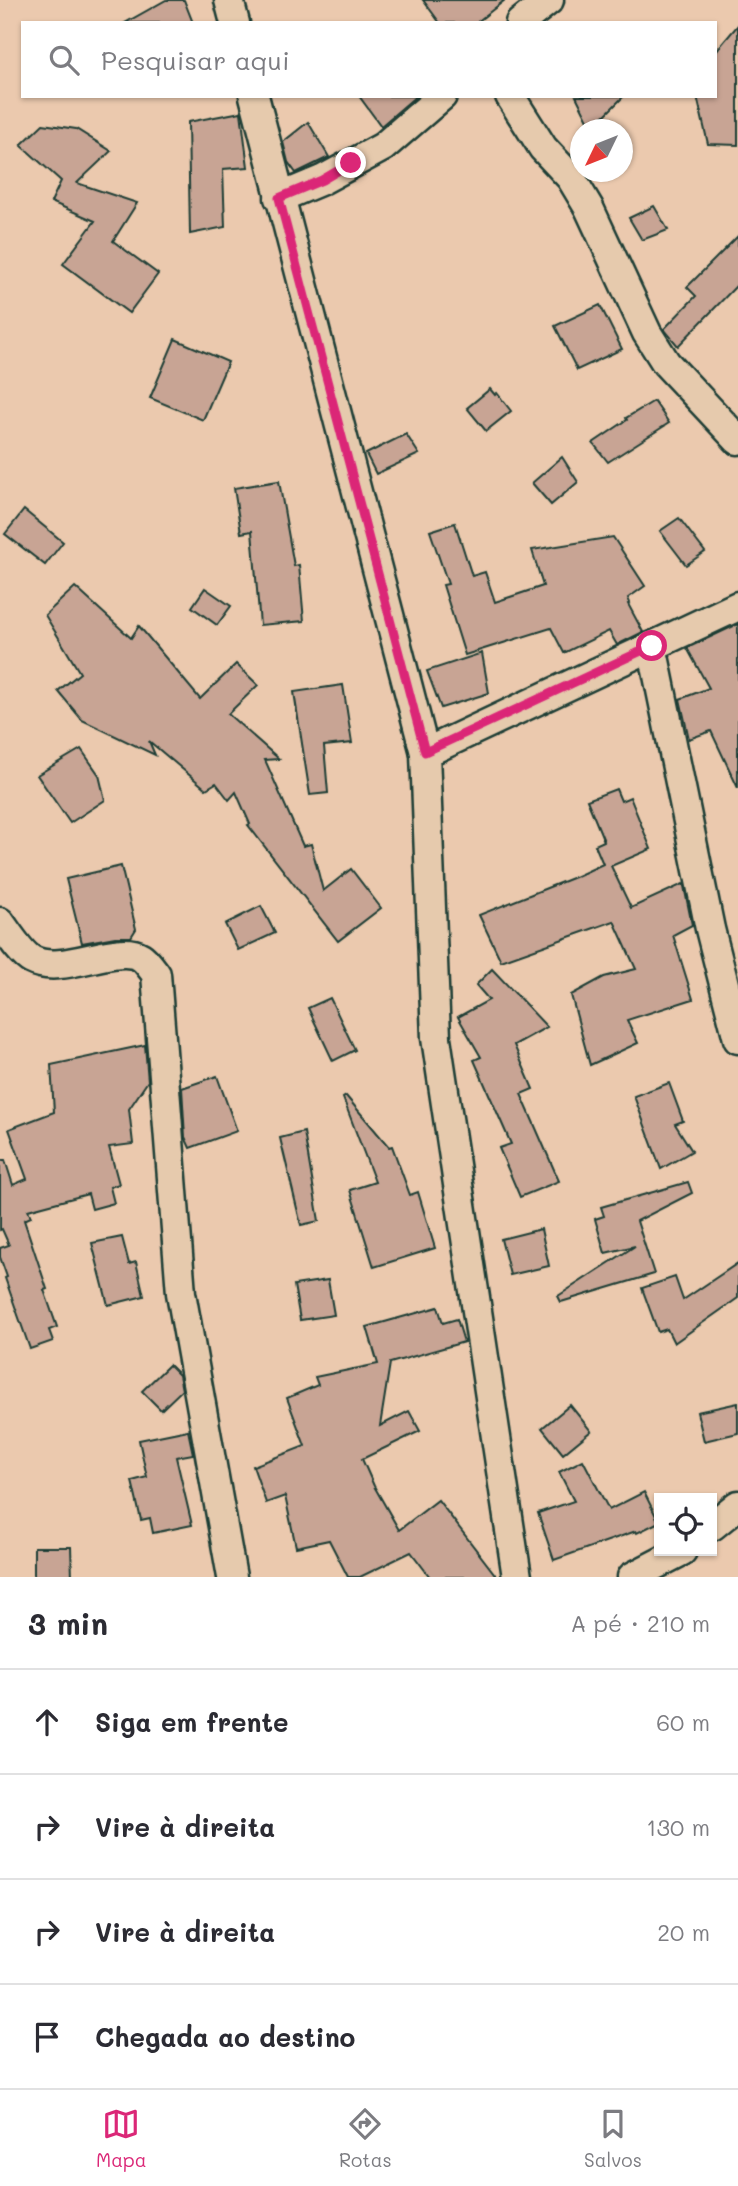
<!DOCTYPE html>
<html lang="pt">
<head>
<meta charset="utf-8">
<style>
	body { margin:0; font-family:Mali,sans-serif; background:#f7f7f7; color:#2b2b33 }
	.controls { position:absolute; right:21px; bottom:21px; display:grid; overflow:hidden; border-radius:0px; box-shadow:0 2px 5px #0004 }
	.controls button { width:63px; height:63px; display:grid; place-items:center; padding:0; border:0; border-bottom:2px solid #e1e1e2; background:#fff; color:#2b2b33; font:35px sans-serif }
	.compass { position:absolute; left:570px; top:119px; width:63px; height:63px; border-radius:50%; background:#fff; box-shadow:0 2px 5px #0004; rotate:227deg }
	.stop { position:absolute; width:21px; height:21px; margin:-16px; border:5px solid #db2777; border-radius:50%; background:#fff }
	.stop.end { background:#db2777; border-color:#fff; box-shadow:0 2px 7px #0008 }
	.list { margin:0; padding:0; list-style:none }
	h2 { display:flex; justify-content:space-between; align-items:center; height:91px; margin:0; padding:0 28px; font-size:30px }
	h2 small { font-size:23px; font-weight:400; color:#7c7c81 }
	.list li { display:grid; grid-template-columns:46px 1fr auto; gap:21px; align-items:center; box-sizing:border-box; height:105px; padding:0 28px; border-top:2px solid #e1e1e2 }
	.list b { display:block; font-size:26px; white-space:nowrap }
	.list em { font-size:23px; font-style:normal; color:#7c7c81 }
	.icon { flex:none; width:38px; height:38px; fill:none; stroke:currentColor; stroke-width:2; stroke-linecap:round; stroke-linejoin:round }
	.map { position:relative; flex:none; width:738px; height:1577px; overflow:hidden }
	.search { position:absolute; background:#fff; box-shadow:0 2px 5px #0004; left:21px; right:21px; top:21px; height:77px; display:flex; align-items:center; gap:18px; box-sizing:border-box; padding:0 24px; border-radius:0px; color:#7c7c81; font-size:26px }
	.sheet { height:511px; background:#fff }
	nav { display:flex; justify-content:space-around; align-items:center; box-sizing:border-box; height:98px; border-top:2px solid #e1e1e2; background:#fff; font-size:19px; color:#7c7c81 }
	nav a { display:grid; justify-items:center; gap:4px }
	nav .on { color:#db2777 }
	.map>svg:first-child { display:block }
	.building { fill:#c8a494; stroke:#1f3d34; stroke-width:2 }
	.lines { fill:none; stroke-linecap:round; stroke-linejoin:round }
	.minor-casing { stroke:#1f3d34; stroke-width:33 }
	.minor { stroke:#e6caad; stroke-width:28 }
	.route { stroke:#db2777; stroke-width:9 }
</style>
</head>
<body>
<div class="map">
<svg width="738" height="1577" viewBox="0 0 738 1577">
	<rect width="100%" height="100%" fill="#ebc9ae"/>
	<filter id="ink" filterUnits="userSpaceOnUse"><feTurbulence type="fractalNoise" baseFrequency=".0143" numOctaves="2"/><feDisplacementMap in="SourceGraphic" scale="14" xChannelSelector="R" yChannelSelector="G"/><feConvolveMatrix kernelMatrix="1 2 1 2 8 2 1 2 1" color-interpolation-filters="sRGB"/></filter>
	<g filter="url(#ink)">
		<!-- building -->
		<g class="building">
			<path d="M166 0H184L193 23H125Z"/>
			<path d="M423 0H505L476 23H440Z"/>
			<path d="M738 25V145L708 144 697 96H715V52Z"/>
			<path d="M359 96H416L381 126Z"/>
			<path d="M576 96H624L592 128Z"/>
			<path d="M241 112 248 167 223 169 225 227 190 234 188 122Z"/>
			<path d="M308 122 329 157 296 173 288 162 283 142Z"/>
			<path d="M43 124 76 129 111 151 77 183 137 203 113 241 158 274 129 313 63 264 95 221 51 202 61 181 21 145Z"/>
			<path d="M654 206 668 230 642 240 629 218Z"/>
			<path d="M738 236V284L678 346 664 329 696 296 687 287Z"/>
			<path d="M600 305 622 349 577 370 555 326Z"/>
			<path d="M175 339 228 362 203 420 150 398Z"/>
			<path d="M490 389 495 395 497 393 511 411 486 431 467 408Z"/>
			<path d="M654 401 669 423 608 462 593 443 627 420 626 418Z"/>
			<path d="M406 434 419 454 376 474 366 454Z"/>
			<path d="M562 457 578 482 551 505 532 483Z"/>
			<path d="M279 481 294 566 299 565 304 621 260 625 252 531 241 533 234 488Z"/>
			<path d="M24 510 63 542 45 565 5 534Z"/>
			<path d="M679 518 705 552 686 565 660 531Z"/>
			<path d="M455 523 472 576 485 572 495 602 543 586 532 550 613 537 645 586 628 598 630 603 628 604 643 632 617 645 609 631 564 653 551 628 465 655 443 585 448 584 430 531Z"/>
			<path d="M75 587 131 638 139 626 200 699 236 664 258 685 228 714 279 759 265 760 303 846 311 844 323 891 351 869 381 908 338 941 248 825 250 824 236 792 229 800 216 783 206 789 149 741 155 755 82 720 58 691 80 673 45 615Z"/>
			<path d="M205 588 231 606 217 625 192 607Z"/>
			<path d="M738 624V788L711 731 689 739 680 699 709 688 687 648Z"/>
			<path d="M482 653 489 693 441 708 427 671Z"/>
			<path d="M343 685 352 743 324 746 328 793 310 795 294 692Z"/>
			<path d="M81 749 99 775 105 800 70 823 37 775Z"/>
			<path d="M616 789 621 801 630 797 651 849 611 866 631 908 683 884 684 886 692 925 673 935 693 999 627 1020 638 1043 590 1065 571 995 604 977 636 969 614 921 501 961 479 915 577 876 603 864 595 845 604 841 587 800Z"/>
			<path d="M121 866 136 929 131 937H115L82 943 66 879Z"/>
			<path d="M261 906 275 933 238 950 225 924Z"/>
			<path d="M492 969 547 1027 514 1045 533 1089 521 1094 559 1181 520 1197 499 1148 511 1144 474 1060 481 1057 458 1017 489 1000 476 985Z"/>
			<path d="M330 998 355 1050 333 1061 308 1008Z"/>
			<path d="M145 1045 148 1081 129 1109 133 1144 109 1147 119 1184 110 1187 114 1203 92 1209 88 1194 28 1210 31 1217 24 1220 47 1289 44 1290 57 1327 49 1330 53 1341 30 1349 5 1278 7 1277 0 1257V1248L9 1245 2 1229 0 1230V1160H5L13 1185 27 1179 9 1129 54 1112 51 1065Z"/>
			<path d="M217 1076 237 1131 190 1148 185 1137 182 1088Z"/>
			<path d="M669 1083 683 1121 675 1124 692 1151 661 1169 634 1096Z"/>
			<path d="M346 1096 389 1147 392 1146 410 1195 418 1192 435 1248 374 1267 350 1190 375 1182 343 1098Z"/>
			<path d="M304 1132 319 1221 301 1225 280 1138Z"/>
			<path d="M688 1182 692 1193 637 1221 654 1274 561 1302 558 1296 635 1246 605 1253 595 1219 604 1216 601 1207Z"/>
			<path d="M541 1229 549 1266 510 1275 501 1239Z"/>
			<path d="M122 1237 129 1264 136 1262 144 1296 108 1305 92 1243Z"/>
			<path d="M738 1263V1298L674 1343 667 1329 658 1332 642 1288 675 1277 683 1300Z"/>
			<path d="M328 1280 334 1315 300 1320 294 1285Z"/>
			<path d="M438 1307 443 1323 457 1319 464 1342 390 1363 380 1426 409 1411 420 1431 362 1459 374 1486 399 1530 438 1500 497 1577H430L411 1552 360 1577H348L329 1540 296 1547 285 1496 266 1503 253 1466 305 1446 287 1398 318 1385 315 1377 378 1364 367 1327Z"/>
			<path d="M169 1365 179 1375 182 1390 161 1410 142 1391Z"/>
			<path d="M738 1403V1433L704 1441 697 1412Z"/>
			<path d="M570 1405 591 1431 563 1454 542 1428Z"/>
			<path d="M188 1430 193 1454 176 1457 192 1525 153 1533 150 1518 141 1520 132 1481 147 1477 139 1440Z"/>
			<path d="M583 1460 609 1510 644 1492 659 1522 637 1533 636 1531 554 1560 538 1513 574 1501 559 1472Z"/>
			<path d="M34 1547H71L72 1577H34Z"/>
		</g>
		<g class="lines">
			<!-- minor casing -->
			<g class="minor-casing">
				<g id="minor">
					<path d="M229 0 235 23"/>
					<path d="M520 23 549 0"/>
					<path d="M254 96 425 753 436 1038 517 1577"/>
					<path d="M510 96 543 148 571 178 589 208 647 333 666 363 738 440"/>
					<path d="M279 198 322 180 383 147 442 96"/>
					<path d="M652 646 710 929 738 1039"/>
					<path d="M425 753 738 606"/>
					<path d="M0 922C8 933 21 954 32 960 62 976 116 942 141 957 146 960 152 969 156 974L181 1293 232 1577"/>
					<path d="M712 1526 738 1505"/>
					<path d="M632 1577 682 1551"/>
				</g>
			</g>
			<!-- minor -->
			<use href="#minor" class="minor"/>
		</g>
	</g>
	<g class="lines" filter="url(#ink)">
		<!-- route -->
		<path class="route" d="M351 163 322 180 279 198 425 752 652 646"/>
	</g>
</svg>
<div class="controls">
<button><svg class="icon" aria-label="locate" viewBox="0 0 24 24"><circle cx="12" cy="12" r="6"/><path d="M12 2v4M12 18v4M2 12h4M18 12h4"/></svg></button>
</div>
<svg class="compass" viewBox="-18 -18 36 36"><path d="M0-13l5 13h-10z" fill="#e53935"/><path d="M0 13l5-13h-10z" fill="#7c7c81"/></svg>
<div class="stop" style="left:652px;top:646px"></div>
<div class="stop end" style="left:351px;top:163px"></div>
<div class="search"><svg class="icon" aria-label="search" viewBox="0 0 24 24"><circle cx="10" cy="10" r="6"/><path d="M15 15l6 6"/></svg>Pesquisar aqui</div>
</div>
<section class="sheet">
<h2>3 min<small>A pé · 210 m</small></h2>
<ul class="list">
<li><svg class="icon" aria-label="ahead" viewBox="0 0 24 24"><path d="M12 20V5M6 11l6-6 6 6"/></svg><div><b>Siga em frente</b></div><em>60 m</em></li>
<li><svg class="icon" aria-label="right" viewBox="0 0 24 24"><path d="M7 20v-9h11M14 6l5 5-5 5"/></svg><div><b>Vire à direita</b></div><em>130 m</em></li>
<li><svg class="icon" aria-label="right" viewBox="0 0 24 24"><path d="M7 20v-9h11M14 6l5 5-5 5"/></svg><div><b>Vire à direita</b></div><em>20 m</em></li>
<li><svg class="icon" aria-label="arrive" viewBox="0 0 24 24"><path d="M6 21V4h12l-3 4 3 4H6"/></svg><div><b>Chegada ao destino</b></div></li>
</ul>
</section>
<nav>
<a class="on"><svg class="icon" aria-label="map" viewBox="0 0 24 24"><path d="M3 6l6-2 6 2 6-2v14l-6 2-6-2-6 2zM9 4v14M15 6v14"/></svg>Mapa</a>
<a><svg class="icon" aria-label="directions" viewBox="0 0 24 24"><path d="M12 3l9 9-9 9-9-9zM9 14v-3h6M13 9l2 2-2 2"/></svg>Rotas</a>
<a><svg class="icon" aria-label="saved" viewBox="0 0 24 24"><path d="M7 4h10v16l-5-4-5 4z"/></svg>Salvos</a>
</nav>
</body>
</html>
